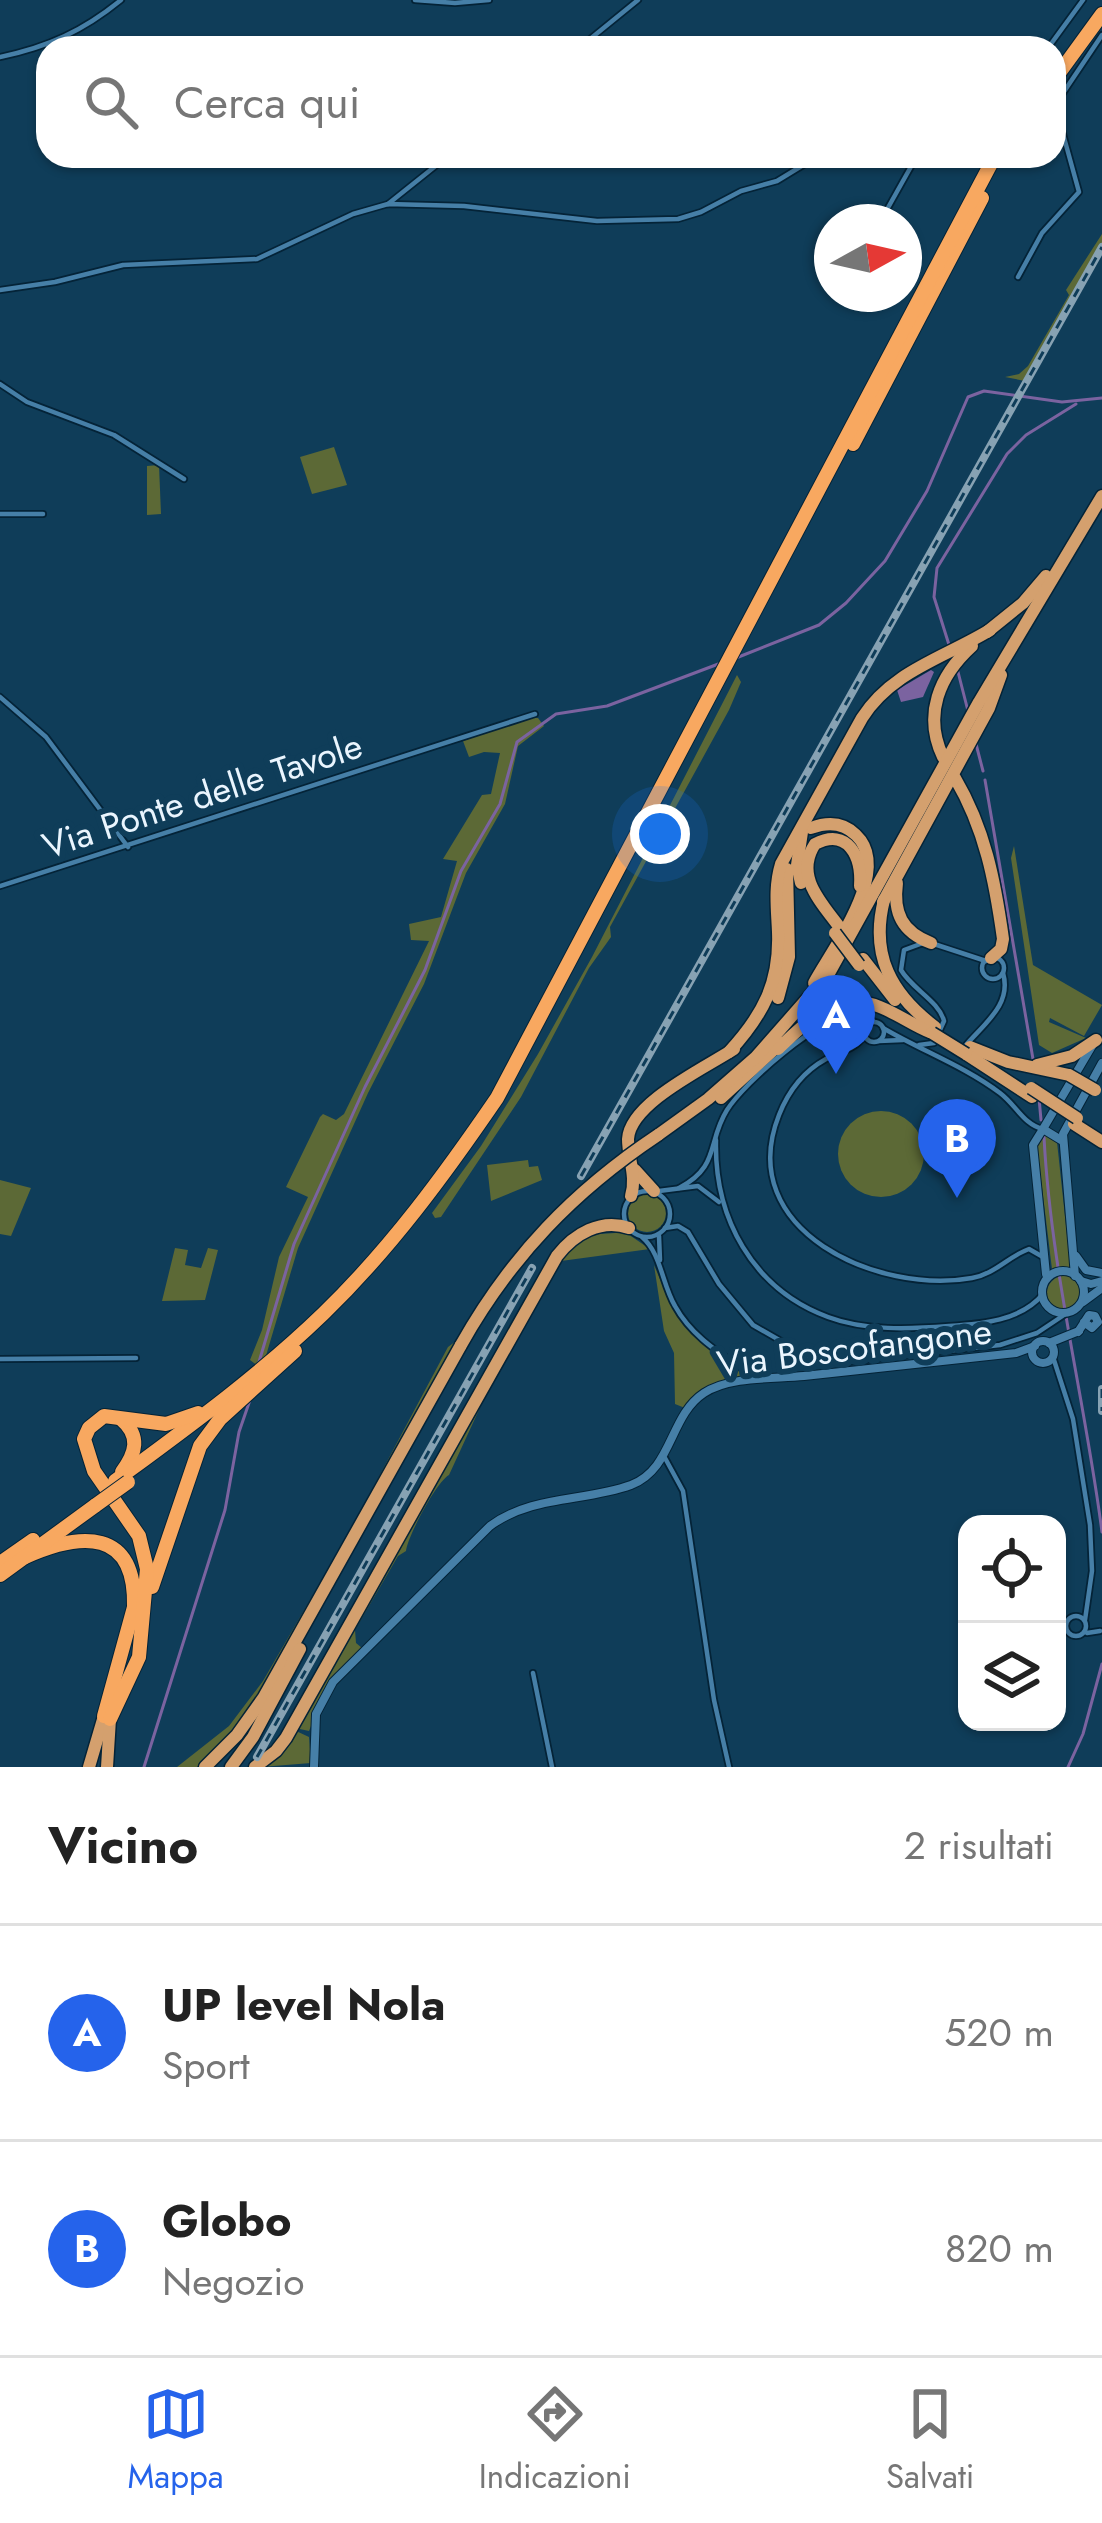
<!DOCTYPE html>
<html lang="it">
<head>
<meta charset="utf-8">
<style>
	body { margin:0; font-family:Jost,sans-serif; background:#f6f6f6; color:#222 }
	.controls { position:absolute; right:36px; bottom:36px; display:grid; overflow:hidden; border-radius:24px; box-shadow:0 3px 9px #0004 }
	.controls button { width:108px; height:108px; display:grid; place-items:center; padding:0; border:0; border-bottom:3px solid #e0e0e0; background:#fff; color:#222; font:60px sans-serif }
	.compass { position:absolute; left:814px; top:204px; width:108px; height:108px; border-radius:50%; background:#fff; box-shadow:0 3px 9px #0004; rotate:82deg }
	.you { position:absolute; left:660px; top:834px; width:42px; height:42px; margin:-30px; border:9px solid #fff; border-radius:50%; background:#1a73e8; box-shadow:0 0 0 18px #1a73e833 }
	.badge { display:grid; place-items:center; width:78px; height:78px; border-radius:50%; background:#2563eb; color:#fff; font-size:39px; font-weight:700 }
	.pin { position:absolute; translate:-50% -99px; filter:drop-shadow(0 3px 6px #0008) }
	.pin::after { content:''; position:absolute; top:63px; width:42px; height:36px; background:inherit; clip-path:polygon(0 0,100% 0,50% 100%) }
	.list { margin:0; padding:0; list-style:none }
	h2 { display:flex; justify-content:space-between; align-items:center; height:156px; margin:0; padding:0 48px; font-size:51px }
	h2 small { font-size:39px; font-weight:400; color:#767676 }
	.list li { display:grid; grid-template-columns:78px 1fr auto; gap:36px; align-items:center; box-sizing:border-box; height:216px; padding:0 48px; border-top:3px solid #e0e0e0 }
	.list b { display:block; font-size:45px; white-space:nowrap }
	.list p { margin:0; font-size:39px; white-space:nowrap; color:#767676 }
	.list em { font-size:39px; font-style:normal; color:#767676 }
	.icon { flex:none; width:66px; height:66px; fill:none; stroke:currentColor; stroke-width:2; stroke-linecap:round; stroke-linejoin:round }
	.map { position:relative; flex:none; width:1102px; height:1767px; overflow:hidden }
	.search { position:absolute; background:#fff; box-shadow:0 3px 9px #0004; left:36px; right:36px; top:36px; height:132px; display:flex; align-items:center; gap:30px; box-sizing:border-box; padding:0 42px; border-radius:36px; color:#767676; font-size:45px }
	.sheet { height:588px; background:#fff }
	nav { display:flex; justify-content:space-around; align-items:center; box-sizing:border-box; height:168px; border-top:3px solid #e0e0e0; background:#fff; font-size:33px; color:#767676 }
	nav a { display:grid; justify-items:center; gap:6px }
	nav .on { color:#2563eb }
	.map>svg:first-child { display:block }
	.green { fill:#5c6936 }
	.water { fill:#7b63a0 }
	.lines { fill:none; stroke-linecap:round; stroke-linejoin:round }
	.stream { stroke:#7b63a0; stroke-width:3 }
	.minor-casing { stroke:#042337; stroke-width:8 }
	.tertiary-casing { stroke:#042337; stroke-width:10 }
	.trunk-casing { stroke:#042337; stroke-width:15 }
	.motorway-casing { stroke:#042337; stroke-width:16 }
	.minor { stroke:#467fa7; stroke-width:4.5 }
	.tertiary { stroke:#467fa7; stroke-width:8 }
	.trunk { stroke:#d4a06e; stroke-width:12 }
	.motorway { stroke:#f8a860; stroke-width:14 }
	.rail-casing { stroke:#87a2b3; stroke-width:8 }
	.rail { stroke:#0f3d59; stroke-width:3; stroke-dasharray:9; stroke-linecap:butt }
	.trunk-bridge-casing { stroke:#042337; stroke-width:15; stroke-linecap:butt }
	.motorway-bridge-casing { stroke:#042337; stroke-width:16; stroke-linecap:butt }
	.trunk-bridge { stroke:#d4a06e; stroke-width:12 }
	.motorway-bridge { stroke:#f8a860; stroke-width:14 }
	.labels { text-anchor:middle; stroke-width:12; stroke-linejoin:round; paint-order:stroke }
	.street-label { font-size:36px; fill:#eaf5fe; stroke:#0f3d59 }
</style>
</head>
<body>
<div class="map">
<svg width="1102" height="1767" viewBox="0 0 1102 1767">
	<rect width="100%" height="100%" fill="#0f3d59"/>
	<!-- green -->
	<g class="green">
		<path d="M1102 234V244L1025 381 1005 377 1019 374 1028 366 1069 295 1066 290Z"/>
		<path d="M334 447 347 485 312 494 300 457Z"/>
		<path d="M159 465 161 514 147 515V466Z"/>
		<path d="M737 675 741 682 729 710 610 927 611 937 589 968 521 1097 441 1217 435 1218 432 1213 481 1146 538 1054 592 957Z"/>
		<path d="M531 717 538 718 544 726 518 746 505 804 466 873 424 984 368 1093 298 1248 265 1359 258 1366 250 1360 262 1330 279 1257 308 1197 286 1187 320 1117 323 1114 336 1120 344 1114 429 941 411 940 409 924 441 917 457 861 443 859 482 795 491 794 500 753 484 752 469 757 463 741Z"/>
		<path d="M1014 846 1033 965 1102 1005 1084 1036 1050 1018 1049 1022 1086 1038 1052 1053 1039 1045 1011 858Z"/>
		<circle cx="881" cy="1154" r="43"/>
		<path d="M1049 1135 1057 1142 1070 1263 1069 1267 1052 1269 1037 1147 1041 1137Z"/>
		<path d="M528 1160 529 1167 538 1166 542 1180 491 1201 487 1165Z"/>
		<path d="M0 1180 31 1188 11 1236 0 1234Z"/>
		<circle cx="647" cy="1213" r="19"/>
		<path d="M619 1228 650 1249 561 1261 490 1386 449 1475C436 1482 407 1538 406 1551L398 1556 355 1630 356 1643 362 1648 328 1684 309 1731 295 1728 552 1268 584 1235 615 1233Z"/>
		<path d="M175 1248 188 1250 185 1265 201 1268 208 1248 218 1250 205 1300 162 1301Z"/>
		<path d="M654 1265 671 1305 687 1329 741 1373 740 1378 685 1408 675 1404 674 1353 664 1331Z"/>
		<circle cx="1064" cy="1293" r="17"/>
		<path d="M460 1338 325 1585 241 1725 197 1767H177L229 1726 263 1681 350 1531 448 1347Z"/>
		<path d="M294 1730 309 1737 311 1763 261 1767Z"/>
	</g>
	<!-- water -->
	<path class="water" d="M931 670 934 672 923 697 901 702 897 690Z"/>
	<g class="lines">
		<!-- stream -->
		<g class="stream">
			<path d="M950 648 934 597 937 568 1007 454 1026 435 1076 404"/>
			<path d="M736 658 819 625 846 603 885 561 927 491 968 397 984 391 1062 402 1102 398"/>
			<path d="M957 668 968 711"/>
			<path d="M976 744 983 771"/>
			<path d="M985 780 1033 1059"/>
			<path d="M1039 1098 1041 1120"/>
			<path d="M1044 1137C1051 1271 1085 1400 1102 1532"/>
			<path d="M259 1362 294 1244 365 1087 425 970 461 871 500 804 517 742 556 714 607 706 721 663"/>
			<path d="M144 1767 225 1510 239 1432 250 1400"/>
			<path d="M1068 1767 1083 1734 1102 1664"/>
		</g>
		<!-- minor casing -->
		<g class="minor-casing">
			<g id="minor">
				<path d="M415 0 455 3 489 0"/>
				<path d="M579 48 638 0"/>
				<path d="M1048 48 1083 0"/>
				<path d="M0 57C48 47 83 31 121 0"/>
				<path d="M388 204 448 156"/>
				<path d="M880 222 913 163 923 156"/>
				<path d="M1018 277 1042 233 1079 192 1055 105 1102 35"/>
				<path d="M0 290 55 282 123 265 257 259 353 214 388 204 464 206 597 221 678 219 701 212 741 191 777 181 818 156"/>
				<path d="M845 294 848 302"/>
				<path d="M0 384 27 402 114 435 184 479"/>
				<path d="M0 514H43"/>
				<path d="M0 697 46 737 128 847"/>
				<path d="M0 886 535 714"/>
				<path d="M934 944 986 961"/>
				<circle cx="993" cy="968" r="11"/>
				<circle cx="874" cy="1032" r="10"/>
				<path d="M883 1028C922 1051 964 1066 1000 1093 1016 1105 1024 1125 1043 1129"/>
				<path d="M864 1036C855 1050 840 1051 826 1059 804 1071 788 1092 779 1115 733 1231 879 1295 972 1278 995 1274 1009 1256 1029 1249L1043 1257"/>
				<path d="M879 1041 903 1040"/>
				<path d="M919 1045 934 1043 944 1021C939 1001 912 989 901 970L904 950 923 943"/>
				<path d="M966 1045C985 1023 1012 1004 1003 973"/>
				<path d="M716 1140C714 1217 752 1289 828 1317 865 1331 910 1329 949 1326 981 1324 1021 1321 1043 1294"/>
				<path d="M679 1188C720 1167 707 1142 727 1110 744 1083 822 1013 855 1015 859 1015 869 1020 873 1021"/>
				<circle cx="647" cy="1214" r="23"/>
				<path d="M659 1191 698 1186 719 1202"/>
				<path d="M665 1228 678 1226 688 1232 719 1284 753 1325 814 1360 847 1362 1000 1345 1037 1333 1067 1313"/>
				<path d="M659 1236 660 1260"/>
				<path d="M642 1237C661 1253 662 1284 675 1306 693 1339 725 1356 754 1377"/>
				<path d="M1053 1357 1073 1419 1090 1525 1092 1571 1085 1620"/>
				<path d="M0 1359 136 1358"/>
				<path d="M665 1458 683 1491 714 1700 729 1767"/>
				<circle cx="1076" cy="1626" r="10"/>
				<path d="M1087 1633 1100 1631"/>
				<path d="M533 1673 552 1767"/>
			</g>
		</g>
		<!-- tertiary casing -->
		<g class="tertiary-casing">
			<g id="tertiary">
				<path d="M1043 1129 1092 1046"/>
				<path d="M1076 1256 1086 1270 1102 1273"/>
				<circle cx="1063" cy="1292" r="21"/>
				<path d="M1046 1274 1033 1145 1043 1129 1061 1140"/>
				<path d="M1075 1276 1063 1134 1102 1063"/>
				<path d="M1081 1281 1091 1284 1102 1281"/>
				<path d="M1083 1302 1102 1288"/>
				<path d="M1078 1332 1089 1315 1095 1316 1098 1322 1092 1328 1084 1322"/>
				<circle cx="1043" cy="1352" r="11"/>
				<path d="M1049 1343 1079 1331"/>
				<path d="M314 1767 316 1714 333 1682 490 1526C532 1495 584 1502 631 1485 673 1469 669 1416 704 1393 730 1376 773 1379 804 1376 874 1368 945 1361 1016 1353L1035 1346"/>
			</g>
		</g>
		<!-- trunk casing -->
		<g class="trunk-casing">
			<g id="trunk">
				<path d="M987 632 1023 603 1046 576"/>
				<path d="M943 757C923 715 939 676 972 646"/>
				<path d="M955 778C985 829 995 881 1003 939L1001 949 991 958"/>
				<path d="M811 828C827 822 843 822 856 835 893 870 833 948 814 983"/>
				<path d="M801 883 797 865 802 832"/>
				<path d="M897 883C893 913 902 932 931 943"/>
				<path d="M884 900C870 955 891 994 935 1027"/>
				<path d="M883 902 989 708 1001 675"/>
				<path d="M840 928C821 902 794 876 815 844 848 827 862 857 860 886"/>
				<path d="M863 959 895 1000"/>
				<path d="M778 998 789 957 787 869"/>
				<path d="M970 1047 1008 1062 1069 1075"/>
				<path d="M778 1049C805 1023 838 990 880 1007 898 1014 914 1026 932 1033"/>
				<path d="M729 1052C763 1015 780 983 778 932 777 908 774 887 781 864L862 718C892 671 944 658 990 630"/>
				<path d="M966 1054 1032 1097"/>
				<path d="M1037 1065 1072 1056 1096 1040"/>
				<path d="M721 1098 781 1043"/>
				<path d="M1074 1124 1102 1142"/>
				<path d="M658 1135 708 1099 756 1057 828 975 979 702 1102 496"/>
				<path d="M635 1170 654 1191"/>
				<path d="M631 1196C637 1176 628 1159 628 1139 630 1103 705 1068 734 1049"/>
				<path d="M89 1767 104 1716"/>
				<path d="M107 1767 110 1719"/>
				<path d="M205 1767 237 1735 264 1697 461 1345"/>
				<path d="M231 1767 253 1737 300 1649"/>
				<path d="M255 1767 276 1751 286 1738 557 1256C574 1234 601 1218 629 1228"/>
			</g>
		</g>
		<!-- motorway casing -->
		<g class="motorway-casing">
			<g id="motorway">
				<path d="M1054 80 1102 14"/>
				<path d="M853 444 982 198"/>
				<path d="M121 1419C141 1436 136 1453 122 1472"/>
				<path d="M115 1481C187 1428 259 1376 324 1313 391 1248 445 1174 497 1098L995 156"/>
				<path d="M25 1557C81 1532 136 1528 134 1607L104 1716"/>
				<path d="M0 1563 33 1540"/>
				<path d="M0 1575 96 1505"/>
				<path d="M152 1587 200 1446 220 1419 295 1351"/>
				<path d="M110 1719 139 1657 147 1569 139 1536 94 1471 84 1439 89 1428 104 1416 166 1424 198 1413"/>
			</g>
		</g>
		<!-- minor -->
		<use href="#minor" class="minor"/>
		<!-- tertiary -->
		<use href="#tertiary" class="tertiary"/>
		<!-- trunk -->
		<use href="#trunk" class="trunk"/>
		<!-- motorway -->
		<use href="#motorway" class="motorway"/>
		<!-- rail casing -->
		<g class="rail-casing">
			<g id="rail">
				<path d="M581 1176 1102 247"/>
				<path d="M1102 1389V1411"/>
				<path d="M257 1757 532 1268"/>
			</g>
		</g>
		<!-- rail -->
		<use href="#rail" class="rail"/>
		<!-- trunk-bridge casing -->
		<g class="trunk-bridge-casing">
			<g id="trunk-bridge">
				<path d="M835 933 859 965"/>
				<path d="M932 1033 966 1054"/>
				<path d="M1069 1075 1095 1090"/>
				<path d="M1031 1088 1077 1118"/>
				<path d="M461 1345C511 1256 574 1191 658 1135"/>
			</g>
		</g>
		<!-- motorway-bridge casing -->
		<g class="motorway-bridge-casing">
			<path id="motorway-bridge" d="M96 1505 128 1482"/>
		</g>
		<!-- trunk-bridge -->
		<use href="#trunk-bridge" class="trunk-bridge"/>
		<!-- motorway-bridge -->
		<use href="#motorway-bridge" class="motorway-bridge"/>
	</g>
	<g class="labels">
		<!-- street labels -->
		<g class="street-label">
			<text transform="translate(202 795) rotate(-18)" y="13">Via Ponte delle Tavole</text>
			<text transform="translate(854 1347) rotate(-7)" y="13">Via Boscofangone</text>
		</g>
	</g>
</svg>
<div class="controls">
<button><svg class="icon" aria-label="locate" viewBox="0 0 24 24"><circle cx="12" cy="12" r="6"/><path d="M12 2v4M12 18v4M2 12h4M18 12h4"/></svg></button>
<button><svg class="icon" aria-label="layers" viewBox="0 0 24 24"><path d="M12 4l9 5-9 5-9-5zM3 14l9 5 9-5"/></svg></button>
</div>
<svg class="compass" viewBox="-18 -18 36 36"><path d="M0-13l5 13h-10z" fill="#e53935"/><path d="M0 13l5-13h-10z" fill="#767676"/></svg>
<div class="you"></div>
<div class="pin badge" style="left:836px;top:1074px">A</div>
<div class="pin badge" style="left:957px;top:1198px">B</div>
<div class="search"><svg class="icon" aria-label="search" viewBox="0 0 24 24"><circle cx="10" cy="10" r="6"/><path d="M15 15l6 6"/></svg>Cerca qui</div>
</div>
<section class="sheet">
<h2>Vicino<small>2 risultati</small></h2>
<ul class="list">
<li><span class="badge">A</span><div><b>UP level Nola</b><p>Sport</p></div><em>520 m</em></li>
<li><span class="badge">B</span><div><b>Globo</b><p>Negozio</p></div><em>820 m</em></li>
</ul>
</section>
<nav>
<a class="on"><svg class="icon" aria-label="map" viewBox="0 0 24 24"><path d="M3 6l6-2 6 2 6-2v14l-6 2-6-2-6 2zM9 4v14M15 6v14"/></svg>Mappa</a>
<a><svg class="icon" aria-label="directions" viewBox="0 0 24 24"><path d="M12 3l9 9-9 9-9-9zM9 14v-3h6M13 9l2 2-2 2"/></svg>Indicazioni</a>
<a><svg class="icon" aria-label="saved" viewBox="0 0 24 24"><path d="M7 4h10v16l-5-4-5 4z"/></svg>Salvati</a>
</nav>
</body>
</html>
